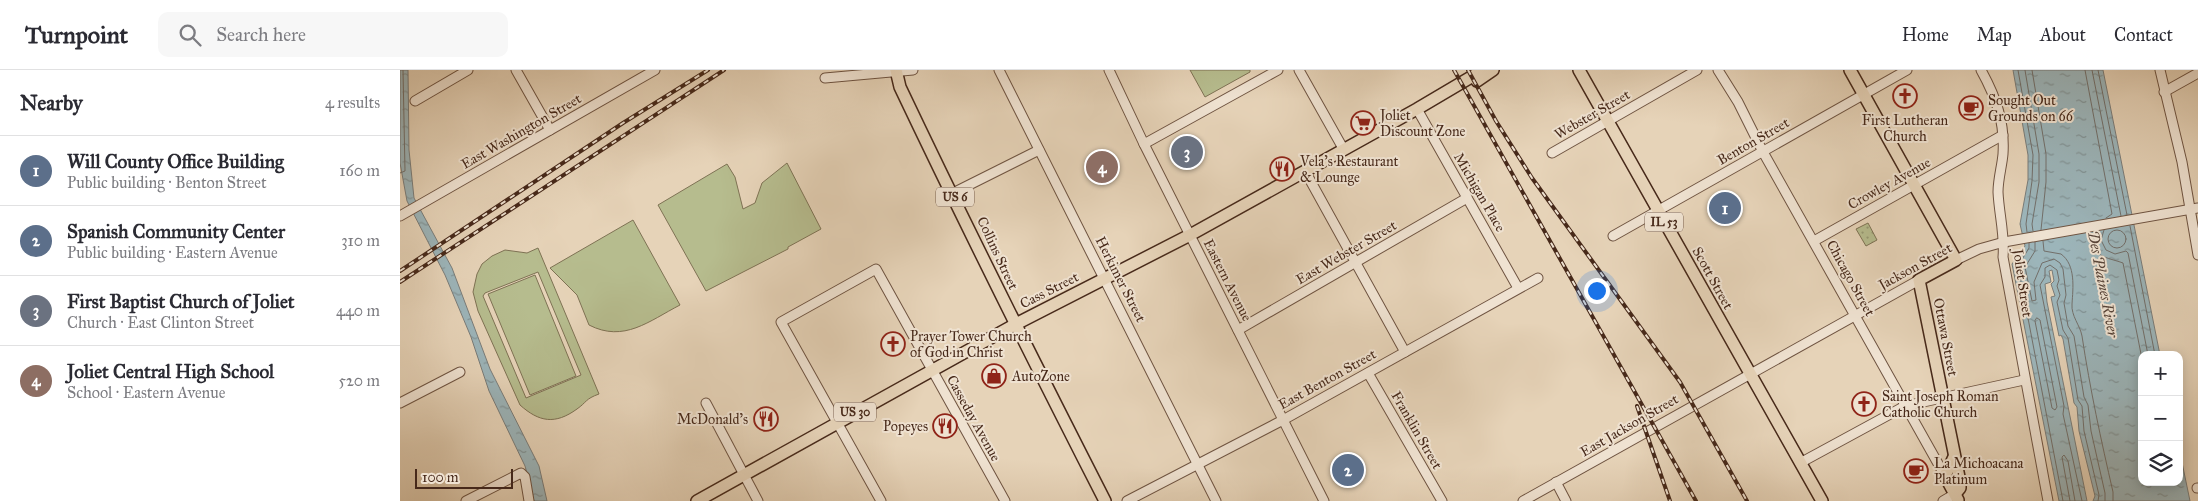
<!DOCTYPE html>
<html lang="en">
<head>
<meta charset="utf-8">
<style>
	body { margin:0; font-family:"IM FELL Great Primer",serif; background:#f7f7f7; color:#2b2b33 }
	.controls { position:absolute; right:15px; bottom:15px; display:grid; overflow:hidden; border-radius:10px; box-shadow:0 2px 12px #0003 }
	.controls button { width:45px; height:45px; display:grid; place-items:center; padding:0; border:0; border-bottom:1px solid #e1e1e2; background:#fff; color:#2b2b33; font:25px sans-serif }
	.scale { position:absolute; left:15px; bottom:12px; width:98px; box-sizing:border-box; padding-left:5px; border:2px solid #47291a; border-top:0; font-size:14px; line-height:18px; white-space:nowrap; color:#47291a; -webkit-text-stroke:4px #efe2d1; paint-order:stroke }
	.you { position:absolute; left:1196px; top:220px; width:18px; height:18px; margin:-12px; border:4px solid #fff; border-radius:50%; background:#1a73e8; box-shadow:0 0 0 8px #1a73e833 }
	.badge { display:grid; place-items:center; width:32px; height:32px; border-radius:50%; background:#8f2418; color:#fff; font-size:16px; font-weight:700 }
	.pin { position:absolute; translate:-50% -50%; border:2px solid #fff; box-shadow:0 1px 5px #0006 }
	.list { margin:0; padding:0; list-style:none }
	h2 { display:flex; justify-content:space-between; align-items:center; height:65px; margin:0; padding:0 20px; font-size:21px }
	h2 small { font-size:16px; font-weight:400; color:#7c7c81 }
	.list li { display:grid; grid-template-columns:32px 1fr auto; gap:15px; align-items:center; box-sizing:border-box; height:70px; padding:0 20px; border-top:1px solid #e1e1e2 }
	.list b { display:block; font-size:19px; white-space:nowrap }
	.list p { margin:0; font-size:16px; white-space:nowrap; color:#7c7c81 }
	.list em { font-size:16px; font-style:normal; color:#7c7c81 }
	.icon { flex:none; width:28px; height:28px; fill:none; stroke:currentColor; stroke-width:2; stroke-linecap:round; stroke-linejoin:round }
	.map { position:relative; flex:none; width:1798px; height:431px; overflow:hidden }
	header { display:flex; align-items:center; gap:30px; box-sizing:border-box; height:70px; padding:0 25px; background:#fff; border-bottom:1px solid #e1e1e2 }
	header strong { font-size:24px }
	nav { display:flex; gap:28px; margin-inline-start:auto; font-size:18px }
	.search { width:350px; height:45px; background:#f7f7f7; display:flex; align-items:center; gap:12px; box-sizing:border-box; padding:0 18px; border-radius:10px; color:#7c7c81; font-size:19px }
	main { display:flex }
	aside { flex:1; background:#fff }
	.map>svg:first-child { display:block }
	.park { fill:url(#park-dots); stroke:#7e7254 }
	.pitch { fill:#b6bc8e; stroke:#7e7254; fill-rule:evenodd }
	.water { fill:url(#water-ripples); stroke:#7a7d7a }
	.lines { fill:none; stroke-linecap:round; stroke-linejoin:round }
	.shore { stroke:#726f6a; stroke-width:1 }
	.minor-casing { stroke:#6f5442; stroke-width:11 }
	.major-casing { stroke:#47291a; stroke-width:14 }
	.minor { stroke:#efe2d1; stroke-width:9 }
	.major { stroke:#e6d3b8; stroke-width:11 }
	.rail-casing { stroke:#47291a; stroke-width:4 }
	.rail { stroke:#efe2d1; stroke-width:2; stroke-dasharray:5.5; stroke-linecap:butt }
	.labels { text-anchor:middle; stroke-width:4; stroke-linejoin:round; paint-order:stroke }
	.shield { fill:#efe2d1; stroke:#796051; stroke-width:1 }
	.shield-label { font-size:12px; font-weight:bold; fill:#47291a }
	.poi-label { font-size:14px; fill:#47291a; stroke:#efe2d1; text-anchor:start }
	.street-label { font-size:14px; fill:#47291a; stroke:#efe2d1 }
	.water-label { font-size:15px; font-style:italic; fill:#58453a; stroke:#efe2d1 }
</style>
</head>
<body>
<header>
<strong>Turnpoint</strong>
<div class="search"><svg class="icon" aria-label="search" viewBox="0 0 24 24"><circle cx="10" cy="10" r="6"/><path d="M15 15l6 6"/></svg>Search here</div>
<nav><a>Home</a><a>Map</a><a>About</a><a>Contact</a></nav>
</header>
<main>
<aside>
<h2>Nearby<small>4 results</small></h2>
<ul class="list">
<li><span class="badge" style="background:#5c6f8a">1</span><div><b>Will County Office Building</b><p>Public building · Benton Street</p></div><em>160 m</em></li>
<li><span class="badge" style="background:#5c6f8a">2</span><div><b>Spanish Community Center</b><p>Public building · Eastern Avenue</p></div><em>310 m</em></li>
<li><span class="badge" style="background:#6b7280">3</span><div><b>First Baptist Church of Joliet</b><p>Church · East Clinton Street</p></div><em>440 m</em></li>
<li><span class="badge" style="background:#8d6e63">4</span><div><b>Joliet Central High School</b><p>School · Eastern Avenue</p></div><em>520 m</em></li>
</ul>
</aside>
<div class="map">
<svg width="1798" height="431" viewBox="0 0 1798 431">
	<defs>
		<pattern id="park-dots" width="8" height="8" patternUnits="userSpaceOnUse" patternTransform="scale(1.25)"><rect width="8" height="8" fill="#b6bc8e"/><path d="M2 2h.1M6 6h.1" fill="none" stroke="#969973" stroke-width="1.8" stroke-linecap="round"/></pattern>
		<pattern id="water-ripples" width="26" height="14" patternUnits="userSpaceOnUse" patternTransform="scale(1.25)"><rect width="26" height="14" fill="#9cb5ba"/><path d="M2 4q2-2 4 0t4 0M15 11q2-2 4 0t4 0" fill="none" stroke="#819396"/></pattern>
	</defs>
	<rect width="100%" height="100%" fill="#e6d3b8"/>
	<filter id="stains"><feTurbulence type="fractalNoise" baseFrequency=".004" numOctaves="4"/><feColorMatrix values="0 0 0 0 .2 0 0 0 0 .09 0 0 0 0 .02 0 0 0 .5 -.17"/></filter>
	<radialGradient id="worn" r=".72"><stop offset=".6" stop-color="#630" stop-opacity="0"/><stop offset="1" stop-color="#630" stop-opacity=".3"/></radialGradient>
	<!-- park -->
	<path class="park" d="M1468 153 1477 170 1466 176 1456 159Z"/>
	<!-- pitch -->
	<g class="pitch">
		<path d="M790 0H850V2L805 27Z"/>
		<path d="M387 93 421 159 388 177V179L306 221 258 135 327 94 335 107 343 139 355 133 362 113Z"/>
		<path d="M233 150 280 235C249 251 224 273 189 255L177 225 150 198Z"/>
		<path d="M138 178 199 324C185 329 187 332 177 339 155 355 139 352 120 335L78 241 73 222 77 204 82 194 92 186 105 180 127 183ZM138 202 181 305 126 328 83 226 85 223Z"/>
		<path d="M135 205 176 306 130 325 88 224Z"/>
	</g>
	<!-- water -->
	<g class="water">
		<path d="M0 0H8L9 80 14 128 52 198 90 299 139 396 147 431H134L125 396 89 321 71 267 45 205 7 131 0 93Z"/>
		<path d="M1613 0H1703L1760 285H1742V412H1779V378L1790 431H1693L1695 426 1679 361 1677 337 1674 333 1663 269 1661 265 1659 266 1651 227 1655 226 1651 214 1654 211 1652 200 1649 201 1651 212 1645 214 1647 232 1687 431H1659L1612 194 1625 176 1620 154 1628 110V85Z"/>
	</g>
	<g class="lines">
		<!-- shore -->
		<g class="shore">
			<path d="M1618 0 1633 85 1632 111 1626 154 1627 162"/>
			<path d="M1625 0 1639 84V112L1632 154 1633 161"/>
			<path d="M1632 0 1646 84V112L1641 160"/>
			<path d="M1685 0 1712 144 1706 148"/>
			<path d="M1692 0 1721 146"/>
			<path d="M1698 0 1727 145"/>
			<path d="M0 103 5 101 3 0"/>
			<path d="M1730 156 1755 285"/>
			<circle cx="1717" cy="169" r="9"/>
			<path d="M1704 160 1701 170 1706 180 1715 184 1726 181 1728 183 1748 285"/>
			<path d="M1695 162C1689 188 1707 187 1723 193L1742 289"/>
			<path d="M1643 171 1644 181 1661 184C1676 195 1673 218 1672 234 1671 246 1680 255 1682 266 1690 319 1701 370 1713 422V431"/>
			<path d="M1635 172V181L1625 197 1632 231 1636 230 1634 212 1642 193 1654 189 1660 193 1663 199 1666 225 1664 233 1668 256 1674 266 1684 327 1688 335 1691 361 1705 423V431"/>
			<path d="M1629 173V178L1618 196 1663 431"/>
			<path d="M1637 248 1640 250 1657 337 1655 340 1652 338 1635 251Z"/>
			<path d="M1670 431 1662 387 1664 385 1668 391 1675 431"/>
			<path d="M1682 431 1663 344 1664 336 1640 215 1645 207V198L1650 195 1657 200 1659 210 1657 216 1660 225 1657 232 1663 260 1668 268 1678 330 1682 336 1684 361 1699 425 1698 431"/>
		</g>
		<!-- minor casing -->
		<g class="minor-casing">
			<g id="minor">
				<path d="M116 0 150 60"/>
				<path d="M599 0 816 431"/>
				<path d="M709 0 744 74 924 431"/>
				<path d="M899 0 944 80"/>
				<path d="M1318 0 1338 32 1363 82 1545 406"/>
				<path d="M1581 0C1596 27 1605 52 1603 84 1602 96 1598 109 1598 122 1599 144 1605 165 1603 187L1648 431"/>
				<path d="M1760 0 1782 92 1798 185"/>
				<path d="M425 8 513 0"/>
				<path d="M1764 22 1798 3"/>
				<path d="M15 31 68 0"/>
				<path d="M1017 39 1118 218"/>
				<path d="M744 74 878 0"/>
				<path d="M1152 83 1297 0"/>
				<path d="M905 101 1005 282"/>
				<path d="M553 123 639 80"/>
				<path d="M0 146 255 0"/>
				<path d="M1213 166 1507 0"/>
				<path d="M1414 171 1603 65"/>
				<path d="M1556 190 1579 179 1604 172 1798 138"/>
				<path d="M838 260 1067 128"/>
				<path d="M968 303 1042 431"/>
				<path d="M0 333 60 302"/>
				<path d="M306 333 358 431"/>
				<path d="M1400 393 1505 336 1624 310"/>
				<path d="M1156 412 1166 431"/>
				<path d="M1797 418H1798"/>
				<path d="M66 431 121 403 125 407 129 431"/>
				<path d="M481 431 381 252 476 199 605 431"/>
				<path d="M727 431 883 350 1138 208"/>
				<path d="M1123 431 1519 210"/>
				<path d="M1543 431 1555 424"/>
			</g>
		</g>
		<!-- major casing -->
		<g class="major-casing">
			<g id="major">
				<path d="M496 0 500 17C566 156 635 294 705 431"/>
				<path d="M1179 0 1422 431"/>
				<path d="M1450 0 1556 190 1519 210 1560 412V418L1555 424"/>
				<path d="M1077 11 1093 0"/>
				<path d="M1554 387 1545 406 1558 430"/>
				<path d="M297 431 614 255 790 165 1017 39 1083 0"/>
			</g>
		</g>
		<!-- minor -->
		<use href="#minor" class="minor"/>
		<!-- major -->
		<use href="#major" class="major"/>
		<!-- rail casing -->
		<g class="rail-casing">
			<g id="rail">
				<path d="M1054 0 1296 431"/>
				<path d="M1068 0 1096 51 1132 108 1280 312 1347 431"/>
				<path d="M0 201 223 53 308 0"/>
				<path d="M0 212 324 0"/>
				<path d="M1237 336 1270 431"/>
			</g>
		</g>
		<!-- rail -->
		<use href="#rail" class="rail"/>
	</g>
	<!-- icons -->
	<defs>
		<g id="church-ring" transform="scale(1.25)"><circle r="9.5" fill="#efe2d1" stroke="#8f2418" stroke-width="1.5"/><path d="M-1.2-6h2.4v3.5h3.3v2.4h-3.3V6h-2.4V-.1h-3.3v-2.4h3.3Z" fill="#8f2418"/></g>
		<g id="cafe-ring" transform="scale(1.25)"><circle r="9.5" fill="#efe2d1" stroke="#8f2418" stroke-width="1.5"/><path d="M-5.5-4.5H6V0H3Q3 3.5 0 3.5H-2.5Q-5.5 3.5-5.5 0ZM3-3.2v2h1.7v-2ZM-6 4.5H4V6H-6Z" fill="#8f2418"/></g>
		<g id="supermarket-ring" transform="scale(1.25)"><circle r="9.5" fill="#efe2d1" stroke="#8f2418" stroke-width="1.5"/><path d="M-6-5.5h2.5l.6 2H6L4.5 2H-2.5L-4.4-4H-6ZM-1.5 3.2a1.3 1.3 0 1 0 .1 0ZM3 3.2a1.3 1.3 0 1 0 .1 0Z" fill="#8f2418"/></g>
		<g id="restaurant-ring" transform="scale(1.25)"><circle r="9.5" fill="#efe2d1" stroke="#8f2418" stroke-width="1.5"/><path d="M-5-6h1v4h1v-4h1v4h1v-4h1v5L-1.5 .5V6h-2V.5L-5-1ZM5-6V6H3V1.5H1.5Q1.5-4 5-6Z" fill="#8f2418"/></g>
		<g id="shop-ring" transform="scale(1.25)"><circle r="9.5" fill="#efe2d1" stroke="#8f2418" stroke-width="1.5"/><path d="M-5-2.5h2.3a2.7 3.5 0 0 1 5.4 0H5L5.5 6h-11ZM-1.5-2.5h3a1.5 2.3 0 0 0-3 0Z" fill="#8f2418"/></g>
	</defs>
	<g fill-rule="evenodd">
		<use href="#church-ring" x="1505" y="26"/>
		<use href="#cafe-ring" x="1571" y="38"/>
		<use href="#supermarket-ring" x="963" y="53"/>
		<use href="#restaurant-ring" x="882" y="99"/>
		<use href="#church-ring" x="493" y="274"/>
		<use href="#shop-ring" x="594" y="306"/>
		<use href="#church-ring" x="1464" y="334"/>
		<use href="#restaurant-ring" x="366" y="349"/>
		<use href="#restaurant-ring" x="545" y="356"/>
		<use href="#cafe-ring" x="1516" y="401"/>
	</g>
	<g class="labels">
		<!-- shield labels -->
		<g class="shield">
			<rect x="536" y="117.5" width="38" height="19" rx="4"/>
			<rect x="1245" y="142.5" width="38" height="19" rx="4"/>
			<rect x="434" y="332.5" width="42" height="19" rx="4"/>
		</g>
		<g class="shield-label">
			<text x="555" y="131">US 6</text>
			<text x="1264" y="156">IL 53</text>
			<text x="455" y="346">US 30</text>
		</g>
		<!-- poi labels -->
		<g class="poi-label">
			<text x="1588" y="35">Sought Out<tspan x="1588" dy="16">Grounds on 66</tspan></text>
			<text x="980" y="50">Joliet<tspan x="980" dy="16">Discount Zone</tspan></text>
			<text x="1505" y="55" text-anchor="middle">First Lutheran<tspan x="1505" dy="16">Church</tspan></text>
			<text x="900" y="96">Vela’s Restaurant<tspan x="900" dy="16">&amp; Lounge</tspan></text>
			<text x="510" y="271">Prayer Tower Church<tspan x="510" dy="16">of God in Christ</tspan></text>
			<text x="612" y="311">AutoZone</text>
			<text x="1482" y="331">Saint Joseph Roman<tspan x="1482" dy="16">Catholic Church</tspan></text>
			<text x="348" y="354" text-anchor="end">McDonald's</text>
			<text x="528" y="361" text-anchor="end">Popeyes</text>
			<text x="1534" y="398">La Michoacana<tspan x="1534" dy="16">Platinum</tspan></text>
		</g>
		<!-- street labels -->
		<g class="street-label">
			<text transform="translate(1192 44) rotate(-30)" y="5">Webster Street</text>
			<text transform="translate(121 61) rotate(-30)" y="5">East Washington Street</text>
			<text transform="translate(1353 71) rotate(-30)" y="5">Benton Street</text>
			<text transform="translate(1489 113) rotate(-29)" y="5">Crowley Avenue</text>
			<text transform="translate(1080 122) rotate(60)" y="5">Michigan Place</text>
			<text transform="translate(946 182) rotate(-30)" y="5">East Webster Street</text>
			<text transform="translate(598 183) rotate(65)" y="5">Collins Street</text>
			<text transform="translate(1515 196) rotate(-29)" y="5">Jackson Street</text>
			<text transform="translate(1313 208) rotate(61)" y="5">Scott Street</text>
			<text transform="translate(1451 208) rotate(61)" y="5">Chicago Street</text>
			<text transform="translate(721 209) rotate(63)" y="5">Herkimer Street</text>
			<text transform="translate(828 210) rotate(63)" y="5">Eastern Avenue</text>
			<text transform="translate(1623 213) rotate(82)" y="5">Joliet Street</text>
			<text transform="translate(649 220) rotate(-27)" y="5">Cass Street</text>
			<text transform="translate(1546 267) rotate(79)" y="5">Ottawa Street</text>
			<text transform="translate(927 309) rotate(-29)" y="5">East Benton Street</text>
			<text transform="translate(574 348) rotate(61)" y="5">Casseday Avenue</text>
			<text transform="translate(1229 355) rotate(-30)" y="5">East Jackson Street</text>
			<text transform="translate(1017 360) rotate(60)" y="5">Franklin Street</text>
		</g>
		<!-- water labels -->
		<g class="water-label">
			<text transform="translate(1703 214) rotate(79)" y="5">Des Plaines River</text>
		</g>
	</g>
	<rect width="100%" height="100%" filter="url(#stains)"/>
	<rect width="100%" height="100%" fill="url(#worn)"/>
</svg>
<div class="controls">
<button>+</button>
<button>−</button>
<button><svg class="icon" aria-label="layers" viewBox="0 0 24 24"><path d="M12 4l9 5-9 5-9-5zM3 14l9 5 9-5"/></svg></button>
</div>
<div class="scale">100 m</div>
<div class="you"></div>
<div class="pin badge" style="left:1325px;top:138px;background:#5c6f8a">1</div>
<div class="pin badge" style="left:948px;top:400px;background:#5c6f8a">2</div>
<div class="pin badge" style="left:787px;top:82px;background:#6b7280">3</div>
<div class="pin badge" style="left:702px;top:97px;background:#8d6e63">4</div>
</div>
</main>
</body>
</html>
